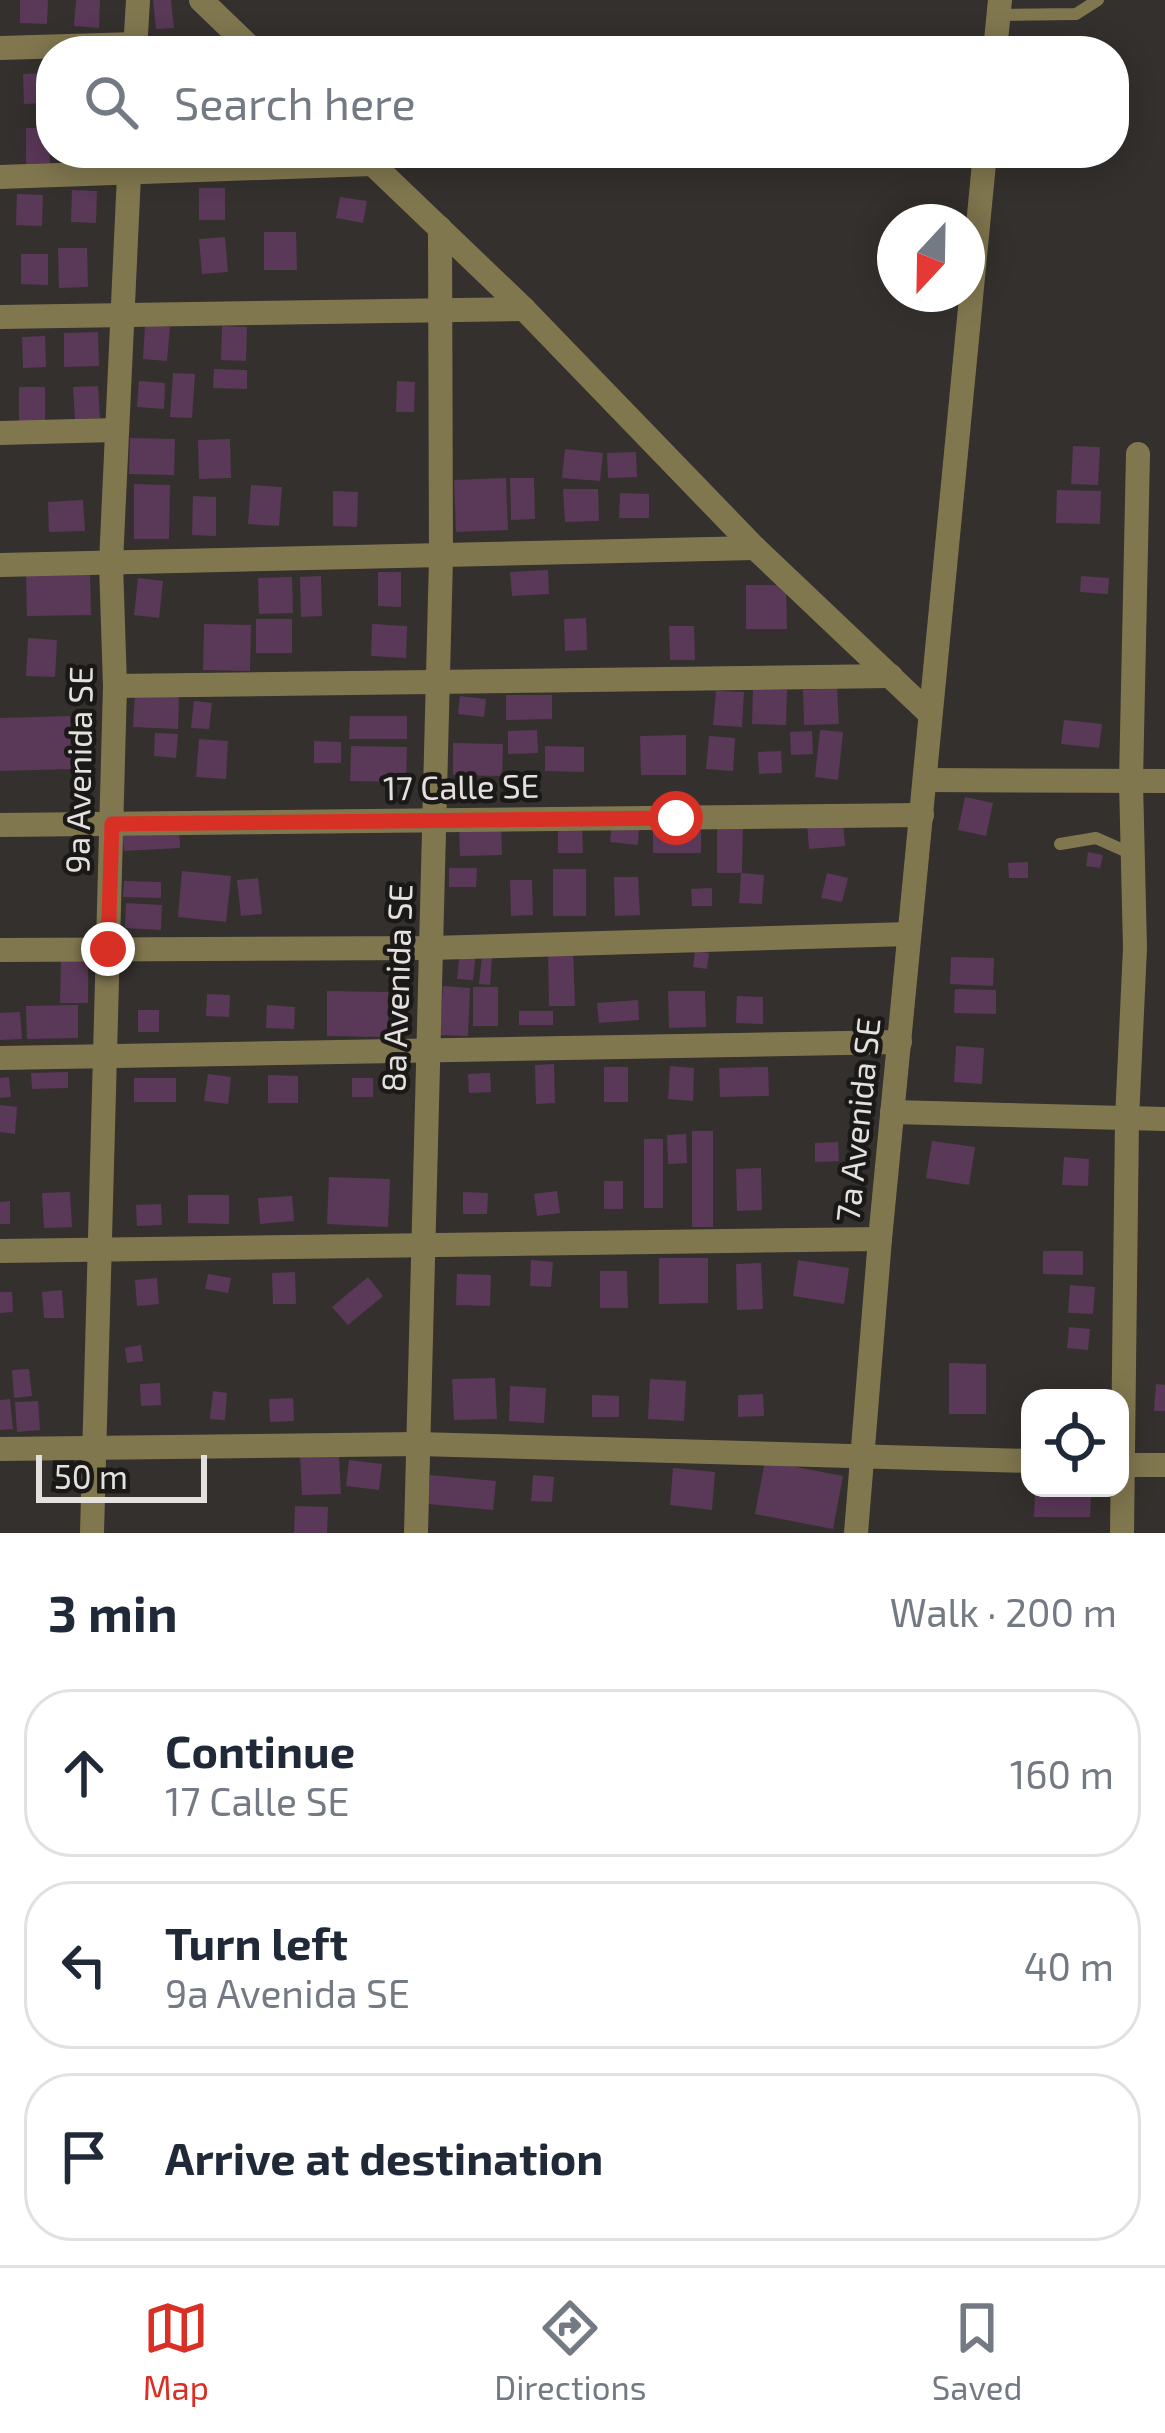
<!DOCTYPE html>
<html lang="en">
<head>
<meta charset="utf-8">
<style>
	body { margin:0; font-family:"Exo 2",sans-serif; background:#f6f6f7; color:#1f2937 }
	.controls { position:absolute; right:36px; bottom:36px; display:grid; overflow:hidden; border-radius:24px; box-shadow:0 6px 30px #0003 }
	.controls button { width:108px; height:108px; display:grid; place-items:center; padding:0; border:0; border-bottom:3px solid #e0e1e3; background:#fff; color:#1f2937; font:60px sans-serif }
	.compass { position:absolute; left:877px; top:204px; width:108px; height:108px; border-radius:50%; background:#fff; box-shadow:0 6px 30px #0003; rotate:202deg }
	.scale { position:absolute; left:36px; bottom:30px; width:171px; box-sizing:border-box; padding-left:12px; border:6px solid #e3e0de; border-top:0; font-size:33px; line-height:42px; white-space:nowrap; color:#e3e0de; -webkit-text-stroke:9px #1b1917; paint-order:stroke }
	.stop { position:absolute; width:36px; height:36px; margin:-27px; border:9px solid #d93025; border-radius:50%; background:#fff }
	.stop.end { background:#d93025; border-color:#fff; box-shadow:0 3px 12px #0008 }
	.list { margin:0; padding:0; list-style:none }
	h2 { display:flex; justify-content:space-between; align-items:center; height:156px; margin:0; padding:0 48px; font-size:51px }
	h2 small { font-size:39px; font-weight:400; color:#747a83 }
	.list li { display:grid; grid-template-columns:78px 1fr auto; gap:36px; align-items:center; box-sizing:border-box; height:168px; margin:0 24px 24px; padding:0 24px; border:3px solid #e0e1e3; border-radius:48px }
	.list b { display:block; font-size:45px; white-space:nowrap }
	.list p { margin:0; font-size:39px; white-space:nowrap; color:#747a83 }
	.list em { font-size:39px; font-style:normal; color:#747a83 }
	.icon { flex:none; width:66px; height:66px; fill:none; stroke:currentColor; stroke-width:2; stroke-linecap:round; stroke-linejoin:round }
	.map { position:relative; flex:none; width:1165px; height:1533px; overflow:hidden }
	.search { position:absolute; background:#fff; box-shadow:0 6px 30px #0003; left:36px; right:36px; top:36px; height:132px; display:flex; align-items:center; gap:30px; box-sizing:border-box; padding:0 42px; border-radius:48px; color:#747a83; font-size:45px }
	.sheet { height:732px; background:#fff }
	nav { display:flex; justify-content:space-around; align-items:center; box-sizing:border-box; height:168px; border-top:3px solid #e0e1e3; background:#fff; font-size:33px; color:#747a83 }
	nav a { display:grid; justify-items:center; gap:6px }
	nav .on { color:#d93025 }
	.map>svg:first-child { display:block }
	.building { fill:#5a3858 }
	.lines { fill:none; stroke-linecap:round; stroke-linejoin:round }
	.service { stroke:#81774f; stroke-width:12 }
	.minor { stroke:#81774f; stroke-width:24 }
	.tertiary { stroke:#81774f; stroke-width:24 }
	.route { stroke:#d93025; stroke-width:15 }
	.labels { text-anchor:middle; stroke-width:9; stroke-linejoin:round; paint-order:stroke }
	.street-label { font-size:33px; fill:#e3e0de; stroke:#1b1917 }
</style>
</head>
<body>
<div class="map">
<svg width="1165" height="1533" viewBox="0 0 1165 1533">
	<rect width="100%" height="100%" fill="#34302d"/>
	<!-- building -->
	<g class="building">
		<path d="M20 0H48L47 24 20 23Z"/>
		<path d="M76 0H100L99 28 74 26Z"/>
		<path d="M153 0H171L174 28 156 29Z"/>
		<path d="M43 73 44 103 24 104 23 74Z"/>
		<path d="M26 128H49L50 163 26 164Z"/>
		<path d="M64 153H93L92 163 63 161Z"/>
		<path d="M148 153H180V157L148 158Z"/>
		<rect x="199" y="188" width="26" height="32"/>
		<path d="M72 190 97 191 96 223 71 222Z"/>
		<path d="M17 194 43 195 42 226 16 225Z"/>
		<path d="M340 197 367 201 363 223 336 218Z"/>
		<path d="M264 232H296L297 270H264Z"/>
		<path d="M225 237 228 272 202 274 199 239Z"/>
		<path d="M58 248H87L88 287 59 288Z"/>
		<path d="M21 254H48V285L21 284Z"/>
		<path d="M145 325 170 327 167 361 143 359Z"/>
		<path d="M222 326 247 327 246 361 221 360Z"/>
		<path d="M98 332 99 366 64 367V333Z"/>
		<path d="M45 336 46 367 23 368 22 337Z"/>
		<path d="M214 369 247 370V389L213 388Z"/>
		<path d="M173 373 195 374 192 418 170 417Z"/>
		<path d="M139 381 165 383 164 409 137 407Z"/>
		<path d="M397 381 415 382 414 412H396Z"/>
		<path d="M98 386 100 418 75 419 73 387Z"/>
		<rect x="19" y="387" width="26" height="36"/>
		<path d="M130 438 175 439 174 475 129 474Z"/>
		<path d="M230 439 231 478 199 479 198 440Z"/>
		<path d="M1073 446 1100 447 1098 485 1071 484Z"/>
		<path d="M565 449 603 453 600 481 562 478Z"/>
		<path d="M636 452 637 477 608 478 607 453Z"/>
		<path d="M506 478 508 530 456 532 454 480Z"/>
		<path d="M510 478H534L535 519 511 520Z"/>
		<path d="M134 484 170 485 169 539H134Z"/>
		<path d="M251 485 282 487 279 526 248 524Z"/>
		<path d="M563 489H598L599 521 565 522Z"/>
		<path d="M1057 490 1101 491 1100 524 1056 523Z"/>
		<path d="M333 491 358 492 357 527 333 526Z"/>
		<path d="M620 493 649 494V518H619Z"/>
		<path d="M193 496 216 497V536L192 535Z"/>
		<path d="M83 500 85 531 49 532 48 502Z"/>
		<path d="M548 570 549 594 512 596 510 572Z"/>
		<path d="M378 572H401V607L378 606Z"/>
		<path d="M26 573H90L91 615 27 616Z"/>
		<path d="M321 576 322 616 301 617 300 577Z"/>
		<path d="M1081 576 1109 578 1108 594 1080 592Z"/>
		<path d="M292 577 293 613 259 614 258 578Z"/>
		<path d="M138 578 163 581 159 618 134 615Z"/>
		<path d="M746 585H786L787 629H746Z"/>
		<path d="M586 618 587 650 565 651 564 619Z"/>
		<rect x="256" y="619" width="36" height="34"/>
		<path d="M204 624 251 625 250 671 203 670Z"/>
		<path d="M372 624 407 626 406 658 371 656Z"/>
		<path d="M669 626H694L695 660H670Z"/>
		<path d="M28 638 57 640 55 677 26 676Z"/>
		<path d="M837 688 839 724 804 725 803 690Z"/>
		<path d="M753 689 787 690 786 725 752 724Z"/>
		<path d="M716 691 744 692 742 727 713 725Z"/>
		<path d="M135 692 179 694 178 729 133 727Z"/>
		<path d="M506 695H552V719L506 720Z"/>
		<path d="M460 696 486 699 484 717 458 714Z"/>
		<path d="M194 701 212 703 209 729 191 728Z"/>
		<path d="M70 716 71 769 0 771V718Z"/>
		<path d="M350 716H407V739H349Z"/>
		<path d="M1064 720 1102 724 1099 748 1061 744Z"/>
		<path d="M537 730 538 753 508 754V731Z"/>
		<path d="M820 730 843 732 838 780 815 777Z"/>
		<path d="M812 731 813 754 791 755 790 732Z"/>
		<path d="M155 733 178 734 176 758 154 756Z"/>
		<path d="M686 735V775H641L640 736Z"/>
		<path d="M709 736 735 738 733 771 706 769Z"/>
		<path d="M199 739 228 741 226 779 196 777Z"/>
		<path d="M314 741 341 742V763H314Z"/>
		<path d="M453 743 503 744 502 776 453 775Z"/>
		<path d="M351 746 407 747 406 782 350 781Z"/>
		<path d="M545 746 584 747V772L545 771Z"/>
		<path d="M781 751 782 773 759 774 758 752Z"/>
		<path d="M965 797 993 803 986 836 958 830Z"/>
		<path d="M558 820H582L583 853H558Z"/>
		<path d="M653 820 701 821V853H653Z"/>
		<path d="M717 820 743 821 742 873 764 875 762 904 739 903 741 873H717Z"/>
		<path d="M843 820 845 846 809 849 807 823Z"/>
		<path d="M501 824 502 855 460 856 459 826Z"/>
		<path d="M612 824 639 826 638 845 610 842Z"/>
		<path d="M179 828 180 848 124 851 122 831Z"/>
		<path d="M1088 852 1103 855 1100 868 1086 866Z"/>
		<path d="M1028 862V878H1009L1008 863Z"/>
		<path d="M449 868H477L476 887H449Z"/>
		<rect x="553" y="869" width="33" height="47"/>
		<path d="M182 871 231 876 226 922 178 917Z"/>
		<path d="M827 873 848 878 842 902 821 898Z"/>
		<path d="M614 877H638L640 915 615 916Z"/>
		<path d="M258 878 262 914 241 916 237 880Z"/>
		<path d="M510 880H532L533 915 511 916Z"/>
		<path d="M124 881 161 882V898L123 897Z"/>
		<path d="M712 888V906H692L691 889Z"/>
		<path d="M126 903 162 905 161 930 125 928Z"/>
		<path d="M573 949 575 1006H549L548 950Z"/>
		<path d="M460 950 476 952 473 980 457 979Z"/>
		<path d="M695 951 709 953 707 969 693 967Z"/>
		<path d="M482 956 492 957 490 985 479 984Z"/>
		<path d="M951 957 994 958 993 986 950 984Z"/>
		<path d="M61 959H88V1003H60Z"/>
		<path d="M443 986 470 988 468 1036 440 1035Z"/>
		<rect x="473" y="987" width="25" height="39"/>
		<path d="M955 989 996 990V1014L954 1013Z"/>
		<path d="M327 991 388 992V1037L327 1036Z"/>
		<path d="M668 991H705L706 1027 669 1028Z"/>
		<path d="M207 994 230 995 229 1017 206 1016Z"/>
		<path d="M737 996 763 997V1024L736 1023Z"/>
		<path d="M638 1000 639 1020 599 1023 597 1003Z"/>
		<path d="M78 1005V1038L27 1039 26 1006Z"/>
		<path d="M267 1005 295 1007 294 1029 266 1028Z"/>
		<rect x="138" y="1010" width="21" height="22"/>
		<rect x="519" y="1011" width="34" height="14"/>
		<path d="M20 1012 22 1039 0 1040V1013Z"/>
		<path d="M956 1046 984 1048 982 1084 954 1082Z"/>
		<path d="M554 1064 555 1103 536 1104 535 1065Z"/>
		<path d="M670 1066 694 1068 693 1101 668 1099Z"/>
		<rect x="604" y="1067" width="24" height="35"/>
		<path d="M768 1067 769 1096 720 1097 719 1068Z"/>
		<path d="M68 1072V1088L32 1089 31 1073Z"/>
		<path d="M490 1073 491 1092 469 1093 468 1074Z"/>
		<path d="M208 1074 231 1077 228 1104 204 1101Z"/>
		<path d="M268 1075 298 1076V1103H268Z"/>
		<path d="M9 1077 11 1097 0 1098V1078Z"/>
		<rect x="134" y="1078" width="42" height="24"/>
		<rect x="352" y="1078" width="21" height="19"/>
		<path d="M0 1105 17 1107 15 1134 0 1132Z"/>
		<rect x="692" y="1131" width="21" height="96"/>
		<path d="M686 1134 687 1163 668 1164 667 1135Z"/>
		<rect x="644" y="1139" width="19" height="69"/>
		<path d="M932 1141 975 1147 969 1185 926 1178Z"/>
		<path d="M838 1142 839 1161 815 1162V1143Z"/>
		<path d="M1064 1157 1089 1159 1088 1186 1062 1185Z"/>
		<path d="M761 1168 762 1210 737 1211 736 1169Z"/>
		<path d="M329 1177 390 1179 388 1227 327 1224Z"/>
		<rect x="604" y="1181" width="19" height="28"/>
		<path d="M557 1191 560 1213 537 1216 534 1194Z"/>
		<path d="M70 1192 72 1227 44 1228 42 1193Z"/>
		<path d="M463 1192 488 1193 487 1214H463Z"/>
		<path d="M188 1195H229V1224L188 1223Z"/>
		<path d="M292 1196 294 1221 260 1224 258 1198Z"/>
		<path d="M10 1201V1224H0V1202Z"/>
		<path d="M161 1204 162 1225 137 1226 136 1205Z"/>
		<path d="M1043 1251H1083V1275L1043 1274Z"/>
		<path d="M659 1258H708V1303L659 1304Z"/>
		<path d="M531 1260 553 1262 551 1287 530 1286Z"/>
		<path d="M798 1260 849 1268 844 1304 793 1296Z"/>
		<path d="M761 1263 763 1309 737 1310 736 1264Z"/>
		<path d="M600 1271H627L628 1308H600Z"/>
		<path d="M295 1272 296 1304H273L272 1273Z"/>
		<path d="M208 1274 231 1278 228 1293 205 1289Z"/>
		<path d="M457 1274 491 1275 490 1306 456 1305Z"/>
		<path d="M368 1277 383 1296 348 1325 332 1307Z"/>
		<path d="M157 1278 159 1304 137 1306 135 1280Z"/>
		<path d="M1070 1285 1095 1287 1093 1314 1068 1313Z"/>
		<path d="M62 1290 64 1318H44L42 1292Z"/>
		<path d="M0 1292H12L13 1312 0 1313Z"/>
		<path d="M1069 1327 1090 1329 1088 1350 1067 1348Z"/>
		<path d="M141 1345 143 1361 127 1363 125 1348Z"/>
		<path d="M949 1363 986 1364V1414H949Z"/>
		<path d="M29 1369 32 1396 14 1398 12 1370Z"/>
		<path d="M495 1378 497 1419 454 1420 452 1379Z"/>
		<path d="M650 1379 686 1381 684 1421 648 1419Z"/>
		<path d="M160 1383 161 1405 141 1406 140 1384Z"/>
		<path d="M1156 1384 1165 1385V1411H1154Z"/>
		<path d="M510 1386 546 1388 544 1423 509 1421Z"/>
		<path d="M213 1391 227 1393 225 1420 210 1419Z"/>
		<path d="M763 1394 764 1416 738 1417V1395Z"/>
		<path d="M592 1395 619 1396V1417H592Z"/>
		<path d="M293 1398 294 1421 270 1422 269 1399Z"/>
		<path d="M10 1399 13 1429 0 1430V1400Z"/>
		<path d="M38 1401 40 1430 17 1432 15 1402Z"/>
		<path d="M339 1455 341 1494 302 1495 300 1456Z"/>
		<path d="M349 1460 382 1464 379 1490 346 1486Z"/>
		<path d="M765 1461 843 1476 833 1529 755 1514Z"/>
		<path d="M673 1468 715 1472 712 1510 670 1505Z"/>
		<path d="M430 1475 496 1481 493 1510 428 1504Z"/>
		<path d="M533 1475 554 1477 552 1502 531 1501Z"/>
		<path d="M1035 1495H1091L1090 1517H1034Z"/>
		<path d="M295 1506 328 1507 327 1533H294Z"/>
	</g>
	<g class="lines">
		<!-- service -->
		<g class="service">
			<path d="M999 15 1076 14 1098 0"/>
			<path d="M1060 844 1096 838 1132 854"/>
		</g>
		<!-- minor -->
		<g class="minor">
			<path d="M201 0 254 51"/>
			<path d="M0 48 136 44"/>
			<path d="M135 51 138 0"/>
			<path d="M361 153 524 309 755 548 930 714"/>
			<path d="M0 177 372 164"/>
			<path d="M0 317 524 309"/>
			<path d="M0 433 115 430"/>
			<path d="M0 565 755 548"/>
			<path d="M115 686 891 676"/>
			<path d="M925 780 1165 781"/>
			<path d="M0 825 922 815"/>
			<path d="M0 950 431 948 909 934"/>
			<path d="M0 1058 900 1042"/>
			<path d="M892 1112 1165 1119"/>
			<path d="M0 1251 880 1239"/>
			<path d="M0 1449 418 1444 1030 1461"/>
			<path d="M1120 1465H1165"/>
			<path d="M92 1533 115 686 111 563 130 153"/>
			<path d="M416 1533 441 558 440 228"/>
			<path d="M1122 1533 1127 1119 1135 948 1131 781 1138 454"/>
		</g>
		<!-- tertiary -->
		<g class="tertiary">
			<path d="M995 51 1000 0"/>
			<path d="M856 1533 880 1239 985 153"/>
		</g>
	</g>
	<g class="lines">
		<!-- route -->
		<path class="route" d="M108 949 112 824 676 818"/>
	</g>
	<g class="labels">
		<!-- street labels -->
		<g class="street-label">
			<text transform="translate(79 770) rotate(-89)" y="12">9a Avenida SE</text>
			<text transform="translate(461 787) rotate(-1)" y="12">17 Calle SE</text>
			<text transform="translate(397 988) rotate(-88)" y="12">8a Avenida SE</text>
			<text transform="translate(858 1120) rotate(-84)" y="12">7a Avenida SE</text>
		</g>
	</g>
</svg>
<div class="controls">
<button><svg class="icon" aria-label="locate" viewBox="0 0 24 24"><circle cx="12" cy="12" r="6"/><path d="M12 2v4M12 18v4M2 12h4M18 12h4"/></svg></button>
</div>
<svg class="compass" viewBox="-18 -18 36 36"><path d="M0-13l5 13h-10z" fill="#e53935"/><path d="M0 13l5-13h-10z" fill="#747a83"/></svg>
<div class="scale">50 m</div>
<div class="stop" style="left:676px;top:818px"></div>
<div class="stop end" style="left:108px;top:949px"></div>
<div class="search"><svg class="icon" aria-label="search" viewBox="0 0 24 24"><circle cx="10" cy="10" r="6"/><path d="M15 15l6 6"/></svg>Search here</div>
</div>
<section class="sheet">
<h2>3 min<small>Walk · 200 m</small></h2>
<ul class="list">
<li><svg class="icon" aria-label="ahead" viewBox="0 0 24 24"><path d="M12 20V5M6 11l6-6 6 6"/></svg><div><b>Continue</b><p>17 Calle SE</p></div><em>160 m</em></li>
<li><svg class="icon" aria-label="left" viewBox="0 0 24 24"><path d="M17 20v-9H6M10 6l-5 5 5 5"/></svg><div><b>Turn left</b><p>9a Avenida SE</p></div><em>40 m</em></li>
<li><svg class="icon" aria-label="arrive" viewBox="0 0 24 24"><path d="M6 21V4h12l-3 4 3 4H6"/></svg><div><b>Arrive at destination</b></div></li>
</ul>
</section>
<nav>
<a class="on"><svg class="icon" aria-label="map" viewBox="0 0 24 24"><path d="M3 6l6-2 6 2 6-2v14l-6 2-6-2-6 2zM9 4v14M15 6v14"/></svg>Map</a>
<a><svg class="icon" aria-label="directions" viewBox="0 0 24 24"><path d="M12 3l9 9-9 9-9-9zM9 14v-3h6M13 9l2 2-2 2"/></svg>Directions</a>
<a><svg class="icon" aria-label="saved" viewBox="0 0 24 24"><path d="M7 4h10v16l-5-4-5 4z"/></svg>Saved</a>
</nav>
</body>
</html>
